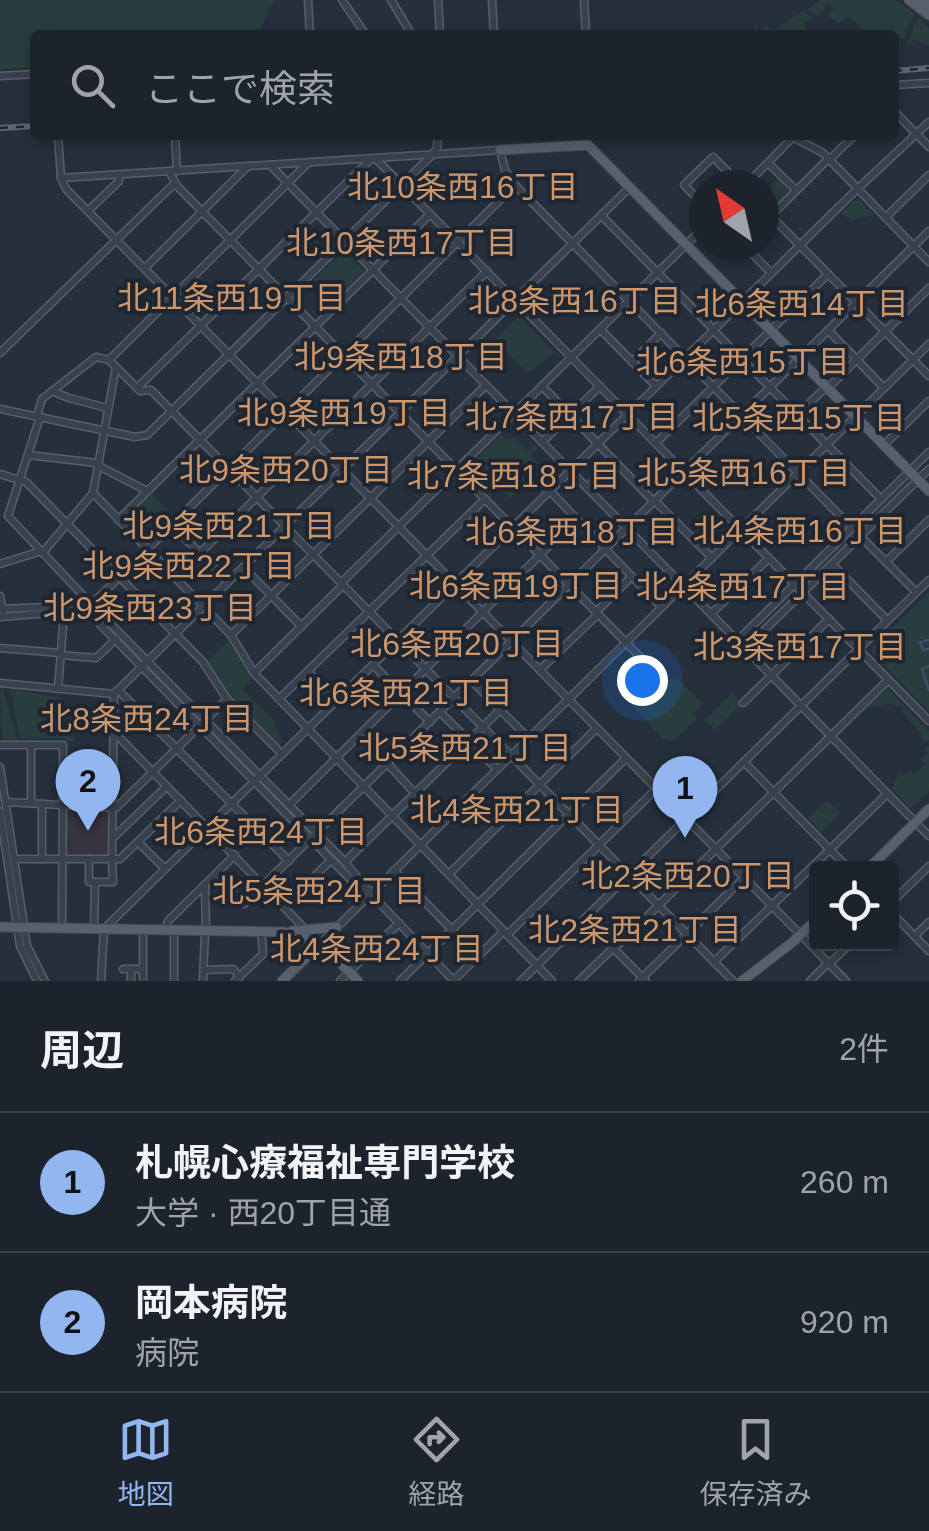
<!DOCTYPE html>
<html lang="ja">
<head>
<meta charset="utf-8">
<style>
	body { margin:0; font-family:Arial,"Noto Sans JP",sans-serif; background:#292f39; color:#f1f3f6 }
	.controls { position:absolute; right:30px; bottom:30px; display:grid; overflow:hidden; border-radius:10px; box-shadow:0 5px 15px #0003 }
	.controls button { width:90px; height:90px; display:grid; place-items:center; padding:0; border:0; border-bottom:2px solid #3a4049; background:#1c232d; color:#f1f3f6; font:50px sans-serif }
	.compass { position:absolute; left:689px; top:170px; width:90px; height:90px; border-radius:50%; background:#1c232d; box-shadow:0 5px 15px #0003; rotate:326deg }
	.you { position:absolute; left:642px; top:680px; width:35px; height:35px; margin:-25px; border:8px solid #fff; border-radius:50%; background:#1a73e8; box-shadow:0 0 0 15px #1a73e833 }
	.badge { display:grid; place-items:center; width:65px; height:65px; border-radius:50%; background:#91b6f0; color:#111; font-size:32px; font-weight:700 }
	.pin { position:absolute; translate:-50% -82px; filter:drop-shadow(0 2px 5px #0008) }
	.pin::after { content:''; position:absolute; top:52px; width:35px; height:30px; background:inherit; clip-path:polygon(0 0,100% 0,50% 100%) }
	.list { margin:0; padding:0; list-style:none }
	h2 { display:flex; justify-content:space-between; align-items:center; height:130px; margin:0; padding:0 40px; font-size:42px }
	h2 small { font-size:32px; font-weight:400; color:#a0a4aa }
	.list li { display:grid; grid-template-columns:65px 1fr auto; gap:30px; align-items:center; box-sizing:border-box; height:140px; padding:0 40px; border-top:2px solid #3a4049 }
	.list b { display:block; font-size:38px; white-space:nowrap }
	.list p { margin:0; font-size:32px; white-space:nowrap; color:#a0a4aa }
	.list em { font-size:32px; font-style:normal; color:#a0a4aa }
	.icon { flex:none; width:55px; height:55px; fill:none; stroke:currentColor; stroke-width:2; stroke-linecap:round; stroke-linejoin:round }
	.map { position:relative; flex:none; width:929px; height:981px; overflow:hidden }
	.search { position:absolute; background:#1c232d; box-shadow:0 5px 15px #0003; left:30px; right:30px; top:30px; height:110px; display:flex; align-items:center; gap:25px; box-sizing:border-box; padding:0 35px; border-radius:10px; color:#a0a4aa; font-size:38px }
	.sheet { height:410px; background:#1c232d }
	nav { display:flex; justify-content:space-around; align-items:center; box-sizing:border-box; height:140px; border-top:2px solid #3a4049; background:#1c232d; font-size:28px; color:#a0a4aa }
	nav a { display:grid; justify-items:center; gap:5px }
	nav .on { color:#91b6f0 }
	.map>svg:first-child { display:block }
	.medical { fill:#363441 }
	.green { fill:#293c3e }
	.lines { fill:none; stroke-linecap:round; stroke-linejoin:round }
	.stream { stroke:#3d4d64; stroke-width:2.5 }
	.minor-casing { stroke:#575f6a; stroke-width:9 }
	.major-casing { stroke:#424a55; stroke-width:11 }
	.minor { stroke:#39414c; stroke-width:6 }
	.major { stroke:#58606c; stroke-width:9 }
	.rail-casing { stroke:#5c6573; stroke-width:6 }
	.rail { stroke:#1e2631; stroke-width:2.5; stroke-dasharray:8; stroke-linecap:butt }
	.labels { text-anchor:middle; stroke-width:8; stroke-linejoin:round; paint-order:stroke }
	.neighbourhood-label { font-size:32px; fill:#cd966b; stroke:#1e2631 }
</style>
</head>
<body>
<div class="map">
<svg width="929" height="981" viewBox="0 0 929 981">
	<rect width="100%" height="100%" fill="#262f3c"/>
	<!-- medical -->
	<path class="medical" d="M65 809 109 811 110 851 106 856 66 854Z"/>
	<!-- green -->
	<g class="green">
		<path d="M0 0H274L257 35H35V68L0 69Z"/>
		<path d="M821 0H896L915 14 908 25 905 38 900 39 898 35H861L862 30 848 15 839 24 828 16 834 9 829 4 817 17 807 10Z"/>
		<path d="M803 11 814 19 804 22 808 35H755V21L759 31 767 25 773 30Z"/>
		<path d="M918 17 929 28V46L911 39 912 44 906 45Z"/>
		<path d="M779 177 792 192 774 210 764 200V192Z"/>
		<path d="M857 198 874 215 853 220 841 214Z"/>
		<path d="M344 250 364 271 333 302 312 281Z"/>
		<path d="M519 316 555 353 528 373 495 340Z"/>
		<path d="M501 434 508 441 514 436 528 450 534 444 539 448 531 455 537 462 522 477 528 483 510 498 499 487 490 495 473 479 478 474 470 465Z"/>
		<path d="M907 478 911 482 805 586 801 582Z"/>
		<path d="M150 492 174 517 145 542 124 518Z"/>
		<path d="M929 592V712L872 652 871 648Z"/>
		<path d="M230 639 252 678 242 689 275 722 282 743 278 746 226 694 206 663Z"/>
		<path d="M678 679 703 704 694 714 697 718 673 741 665 740 631 705 657 680Z"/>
		<path d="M0 686H2L18 742 2 739Z"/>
		<path d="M886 687 929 731V741L923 743 920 731 902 712 904 708 890 704 866 708Z"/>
		<path d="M10 689 61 698V717L74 718V743L64 739H20Z"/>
		<path d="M732 693 743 703 715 730 705 720Z"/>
		<path d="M929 746V791L911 809 892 789 898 774 903 776 910 770 914 774 925 764 921 759 927 754 925 748Z"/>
		<path d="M827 800 840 813 821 832 808 818Z"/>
	</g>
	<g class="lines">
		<!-- stream -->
		<g class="stream">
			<path d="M929 640 920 642 923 650 929 649"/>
			<path d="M929 666 922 669 929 690"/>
		</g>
		<!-- minor casing -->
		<g class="minor-casing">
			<g id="minor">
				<path d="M308 0 310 35"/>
				<path d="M342 0 366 35"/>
				<path d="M391 0 412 35"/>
				<path d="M438 0 440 35"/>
				<path d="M492 0 494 35"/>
				<path d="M584 0 586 35"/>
				<path d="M0 76 35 74"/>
				<path d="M894 85 929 83"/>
				<path d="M894 111 929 147"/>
				<path d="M58 135 61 178 66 189 846 981"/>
				<path d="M175 135 177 171"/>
				<path d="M789 135 823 153 929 262"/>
				<path d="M376 159 929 721"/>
				<path d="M829 160 855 135"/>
				<path d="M768 163 796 190"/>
				<path d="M271 166 929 836"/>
				<path d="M169 171 177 186 654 671"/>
				<path d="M61 178 500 150 505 170 515 185 852 528"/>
				<path d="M746 185 794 136"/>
				<path d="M704 205 684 185 713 157 741 185"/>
				<path d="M764 209 929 376"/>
				<path d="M88 211 119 181V175"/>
				<path d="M601 215 714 330"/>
				<path d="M771 216 828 159"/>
				<path d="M886 217 929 175"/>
				<path d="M744 245 771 273"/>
				<path d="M145 268 247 167"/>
				<path d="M600 329 656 386"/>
				<path d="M713 330 881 499"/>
				<path d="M828 330 884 388"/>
				<path d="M0 353 175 183"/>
				<path d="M109 360 307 164"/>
				<path d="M632 362 661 333"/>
				<path d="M116 367 93 493 231 635 254 673 552 981"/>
				<path d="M542 386 654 502"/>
				<path d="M137 388 370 160"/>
				<path d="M828 388 929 288"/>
				<path d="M52 391 69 398 107 408"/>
				<path d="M0 409 135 437 147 435 432 155 437 148 438 135"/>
				<path d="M797 415 826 387"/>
				<path d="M37 416 42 399 96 357 109 360 140 391 151 390 733 981"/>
				<path d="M40 417 8 516 91 604"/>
				<path d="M542 442 600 386"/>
				<path d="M656 443 828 274"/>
				<path d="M884 445 929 401"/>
				<path d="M28 455 97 463"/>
				<path d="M97 465 147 491"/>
				<path d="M0 474 26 482 203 662 227 699 282 754"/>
				<path d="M587 488 614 460"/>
				<path d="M550 491 661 607"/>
				<path d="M655 501 712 558"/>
				<path d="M118 520 430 214"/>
				<path d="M173 526 228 582"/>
				<path d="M860 536 916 592"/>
				<path d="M200 553 487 271"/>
				<path d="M886 562 929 520"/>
				<path d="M0 564 45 550 93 493"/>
				<path d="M832 564 887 620"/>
				<path d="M243 567 301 626"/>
				<path d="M341 583 704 227"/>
				<path d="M0 596 3 611"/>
				<path d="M0 609 92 605 345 862 371 894 454 981"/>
				<path d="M86 610 515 185"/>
				<path d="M596 612 631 577"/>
				<path d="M711 614 769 558"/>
				<path d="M0 617 86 610 359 888 369 893"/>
				<path d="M231 635 486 385"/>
				<path d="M737 641 929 452"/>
				<path d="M0 648 60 653"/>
				<path d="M745 649 929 469"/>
				<path d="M60 655 96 658 116 639"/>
				<path d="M373 665 430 722"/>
				<path d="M540 670 598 614"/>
				<path d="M308 671 336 701"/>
				<path d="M254 673 343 585"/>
				<path d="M472 681 528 738"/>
				<path d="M0 683 114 694"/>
				<path d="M58 689 64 613"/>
				<path d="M118 690 289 861"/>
				<path d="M279 699 485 499"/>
				<path d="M743 703 829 619"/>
				<path d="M440 712 497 769"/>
				<path d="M113 731 305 929"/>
				<path d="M0 745H63V769L113 772 112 859H120L181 800"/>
				<path d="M31 745V803"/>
				<path d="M744 762 848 868"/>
				<path d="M388 764 442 823"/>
				<path d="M0 767 27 946 45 981"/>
				<path d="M113 772 114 694 630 187"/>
				<path d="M6 802 116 808 227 699"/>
				<path d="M289 805 576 519"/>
				<path d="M0 811 20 946 37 981"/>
				<path d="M114 837 167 786"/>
				<path d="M138 842 165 869"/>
				<path d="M14 859H112L113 882H95"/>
				<path d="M42 859V804"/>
				<path d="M89 859V882H95L94 929"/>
				<path d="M345 862 500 710"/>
				<path d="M394 870 452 930"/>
				<path d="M449 874 597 728"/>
				<path d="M216 875 244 904 929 231"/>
				<path d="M205 887 206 930"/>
				<path d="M892 902 929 866"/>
				<path d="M284 906 331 860"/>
				<path d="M892 913 929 951"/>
				<path d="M62 928 63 770"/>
				<path d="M577 928 605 940 646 981"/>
				<path d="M165 930 168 921 235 855"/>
				<path d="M507 935 656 789"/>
				<path d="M915 936 929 922"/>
				<path d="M321 943 929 344"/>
				<path d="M614 949 888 680"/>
				<path d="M714 962 887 794"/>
				<path d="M829 964 850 944"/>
				<path d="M123 969H143"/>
				<path d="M204 970 233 969 240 977"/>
				<path d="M454 980 504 931"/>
				<path d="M101 981 104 929 852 194 929 122"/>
				<path d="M131 981V969"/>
				<path d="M143 981V929"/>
				<path d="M174 981V930"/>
				<path d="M203 981 205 930"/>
				<path d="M235 981 263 954 261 931"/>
				<path d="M340 981 399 923"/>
				<path d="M400 981 626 758"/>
				<path d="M521 981 929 580"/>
				<path d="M579 981 613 948"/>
				<path d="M639 981 744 878"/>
				<path d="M810 981 828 963"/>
			</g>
		</g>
		<!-- major casing -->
		<g class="major-casing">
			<g id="major">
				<path d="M909 0 929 15"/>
				<path d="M921 0 929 6"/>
				<path d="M500 150 588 145 929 491"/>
				<path d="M869 868 929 809"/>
				<path d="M0 927 284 932 321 943 358 981"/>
				<path d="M292 931 337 927"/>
				<path d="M282 981 321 943"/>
				<path d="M742 981 794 941 816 920"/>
			</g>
		</g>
		<!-- minor -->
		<use href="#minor" class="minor"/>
		<!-- major -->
		<use href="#major" class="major"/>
		<!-- rail casing -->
		<g class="rail-casing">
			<g id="rail">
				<path d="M894 71 929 68"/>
				<path d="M0 128 35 126"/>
			</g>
		</g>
		<!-- rail -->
		<use href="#rail" class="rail"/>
	</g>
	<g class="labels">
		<!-- neighbourhood labels -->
		<g class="neighbourhood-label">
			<text x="463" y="198">北10条西16丁目</text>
			<text x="402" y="254">北10条西17丁目</text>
			<text x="232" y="309">北11条西19丁目</text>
			<text x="575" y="312">北8条西16丁目</text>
			<text x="802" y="315">北6条西14丁目</text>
			<text x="401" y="368">北9条西18丁目</text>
			<text x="743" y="373">北6条西15丁目</text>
			<text x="344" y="424">北9条西19丁目</text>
			<text x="572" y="428">北7条西17丁目</text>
			<text x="799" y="429">北5条西15丁目</text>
			<text x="286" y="481">北9条西20丁目</text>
			<text x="744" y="484">北5条西16丁目</text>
			<text x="514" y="487">北7条西18丁目</text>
			<text x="229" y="537">北9条西21丁目</text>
			<text x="800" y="542">北4条西16丁目</text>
			<text x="572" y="543">北6条西18丁目</text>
			<text x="189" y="577">北9条西22丁目</text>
			<text x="516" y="597">北6条西19丁目</text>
			<text x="743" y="598">北4条西17丁目</text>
			<text x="150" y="619">北9条西23丁目</text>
			<text x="457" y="655">北6条西20丁目</text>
			<text x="800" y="658">北3条西17丁目</text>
			<text x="406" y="704">北6条西21丁目</text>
			<text x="147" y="730">北8条西24丁目</text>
			<text x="465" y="759">北5条西21丁目</text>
			<text x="517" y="821">北4条西21丁目</text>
			<text x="261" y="843">北6条西24丁目</text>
			<text x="688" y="887">北2条西20丁目</text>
			<text x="319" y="902">北5条西24丁目</text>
			<text x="635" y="941">北2条西21丁目</text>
			<text x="377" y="960">北4条西24丁目</text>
		</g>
	</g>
</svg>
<div class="controls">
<button><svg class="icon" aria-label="locate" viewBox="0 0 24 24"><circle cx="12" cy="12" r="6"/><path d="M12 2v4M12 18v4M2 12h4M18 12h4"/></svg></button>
</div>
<svg class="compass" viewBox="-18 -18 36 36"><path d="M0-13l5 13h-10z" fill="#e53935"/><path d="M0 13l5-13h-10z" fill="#a0a4aa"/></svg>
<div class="you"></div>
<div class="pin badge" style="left:685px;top:838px">1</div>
<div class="pin badge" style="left:88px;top:831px">2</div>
<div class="search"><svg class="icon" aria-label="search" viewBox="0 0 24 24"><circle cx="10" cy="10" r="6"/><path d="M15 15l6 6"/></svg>ここで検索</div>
</div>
<section class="sheet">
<h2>周辺<small>2件</small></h2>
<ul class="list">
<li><span class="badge">1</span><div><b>札幌心療福祉専門学校</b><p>大学 · 西20丁目通</p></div><em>260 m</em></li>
<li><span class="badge">2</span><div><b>岡本病院</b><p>病院</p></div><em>920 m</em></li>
</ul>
</section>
<nav>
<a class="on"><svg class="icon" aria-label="map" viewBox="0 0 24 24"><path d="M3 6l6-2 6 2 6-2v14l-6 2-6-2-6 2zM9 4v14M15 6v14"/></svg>地図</a>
<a><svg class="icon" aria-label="directions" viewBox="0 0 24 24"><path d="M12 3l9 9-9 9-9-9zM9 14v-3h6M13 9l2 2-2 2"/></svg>経路</a>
<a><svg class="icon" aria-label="saved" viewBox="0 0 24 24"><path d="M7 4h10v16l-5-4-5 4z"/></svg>保存済み</a>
</nav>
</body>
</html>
